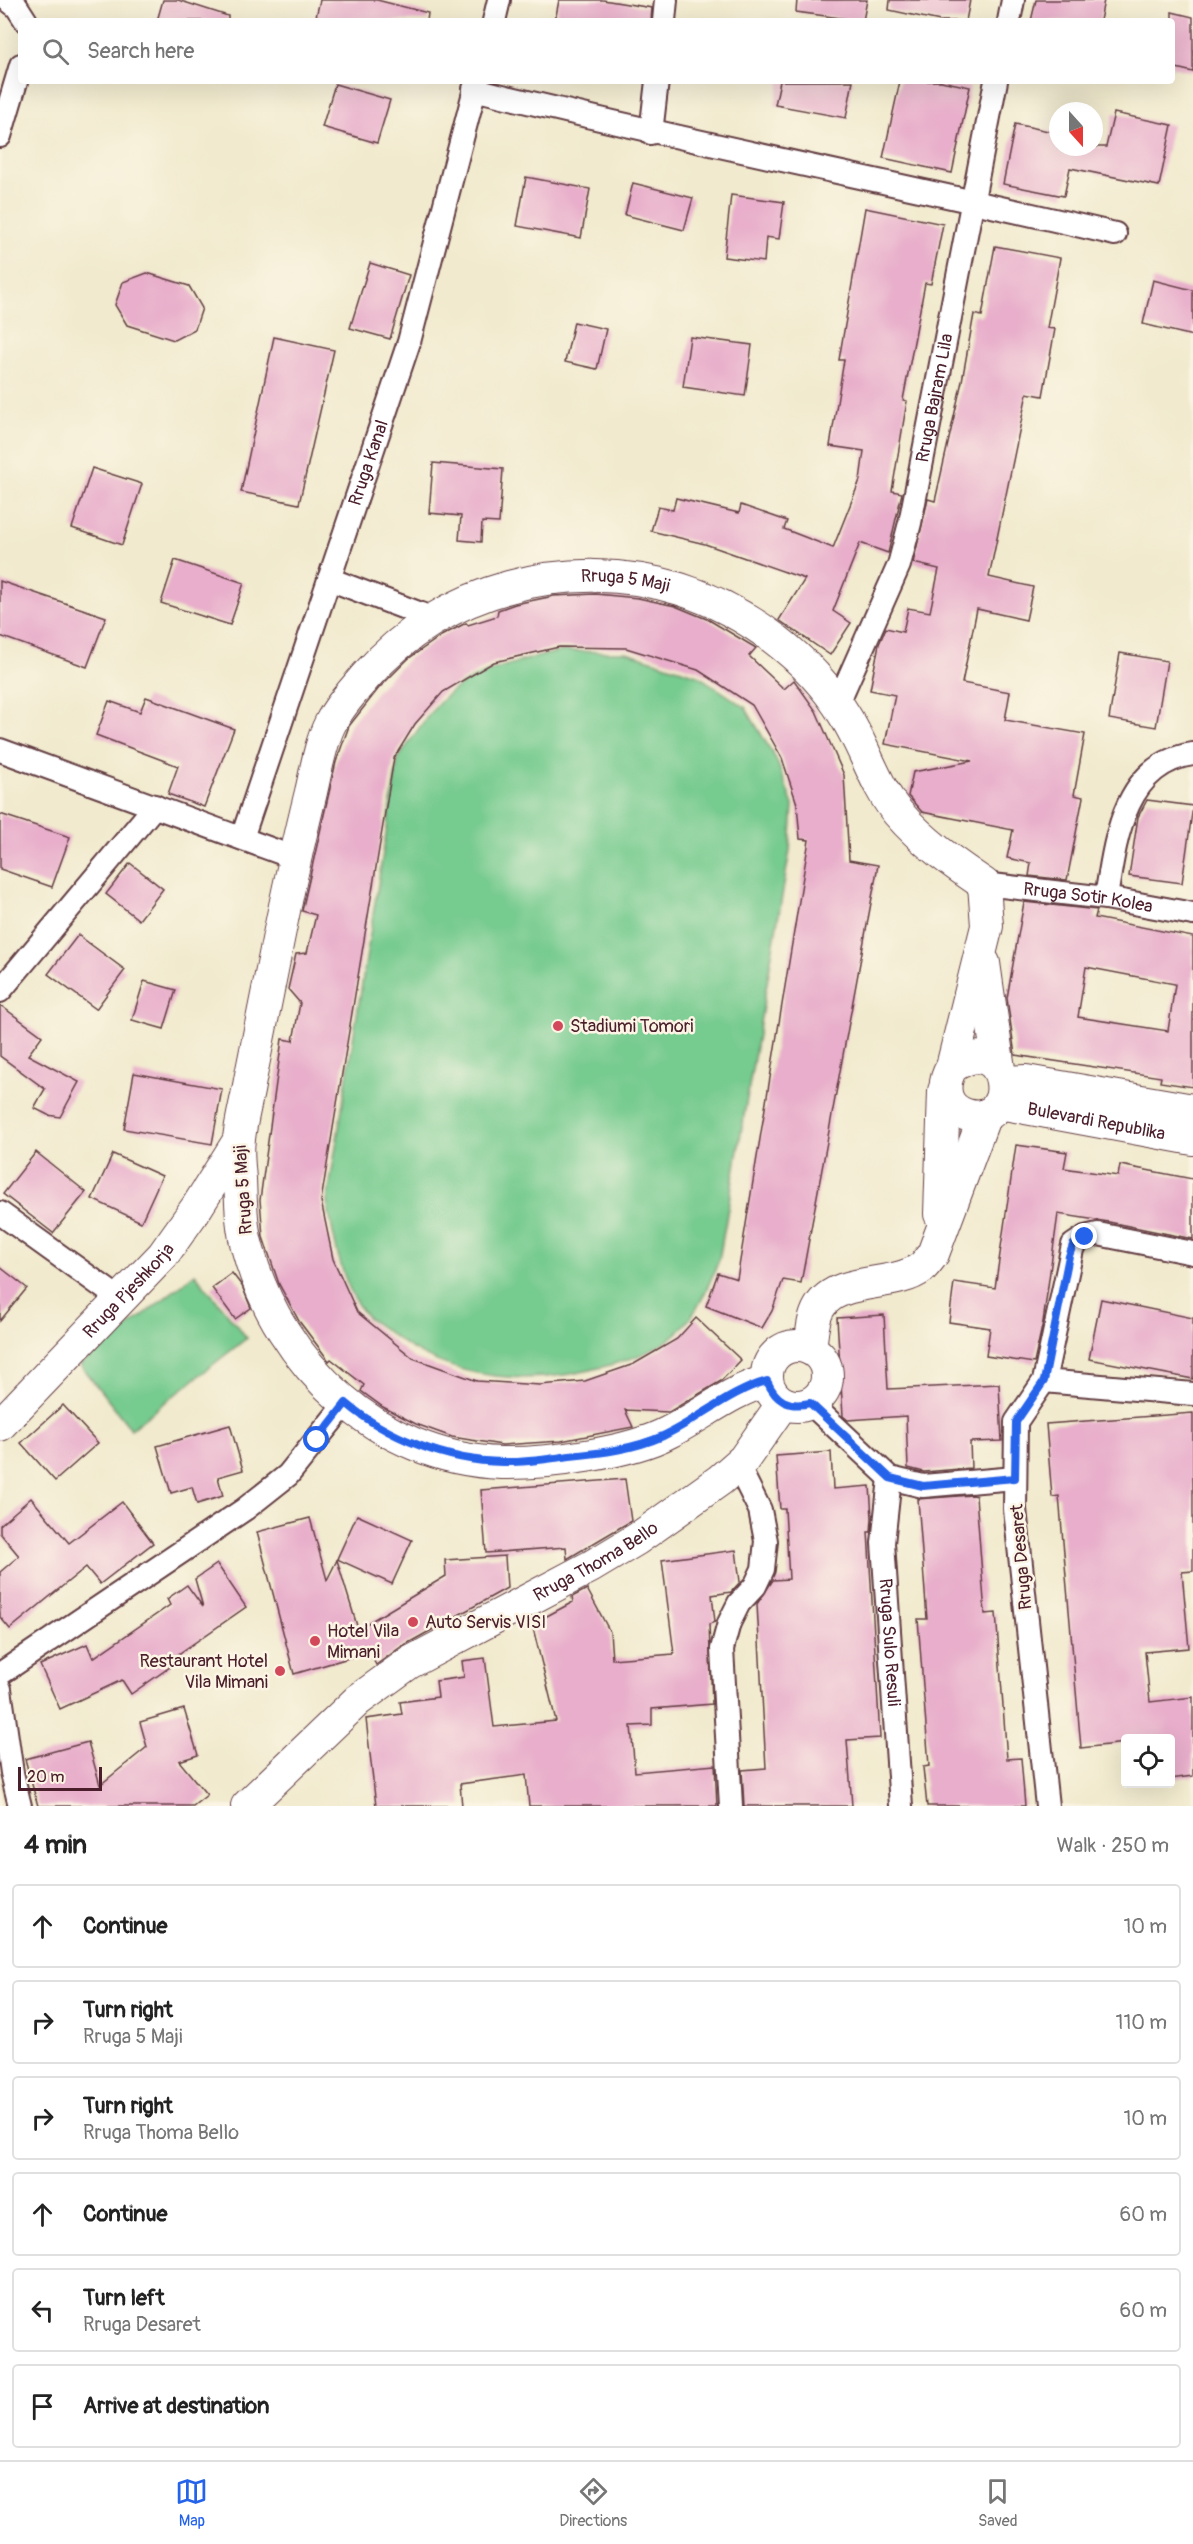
<!DOCTYPE html>
<html lang="en">
<head>
<meta charset="utf-8">
<style>
	body { margin:0; font-family:Pangolin,sans-serif; background:#f6f6f6; color:#222 }
	.controls { position:absolute; right:18px; bottom:18px; display:grid; overflow:hidden; border-radius:6px; box-shadow:0 6px 24px #0002 }
	.controls button { width:54px; height:54px; display:grid; place-items:center; padding:0; border:0; border-bottom:2px solid #e0e0e0; background:#fff; color:#222; font:30px sans-serif }
	.compass { position:absolute; left:1049px; top:102px; width:54px; height:54px; border-radius:50%; background:#fff; box-shadow:0 6px 24px #0002; rotate:159deg }
	.scale { position:absolute; left:18px; bottom:15px; width:84px; box-sizing:border-box; padding-left:6px; border:3px solid #4a1f2b; border-top:0; font-size:16px; line-height:21px; white-space:nowrap; color:#4a1f2b; -webkit-text-stroke:4px #fcf5e5; paint-order:stroke }
	.stop { position:absolute; width:18px; height:18px; margin:-14px; border:4px solid #2563eb; border-radius:50%; background:#fff }
	.stop.end { background:#2563eb; border-color:#fff; box-shadow:0 2px 6px #0008 }
	.list { margin:0; padding:0; list-style:none }
	h2 { display:flex; justify-content:space-between; align-items:center; height:78px; margin:0; padding:0 24px; font-size:26px }
	h2 small { font-size:20px; font-weight:400; color:#767676 }
	.list li { display:grid; grid-template-columns:39px 1fr auto; gap:18px; align-items:center; box-sizing:border-box; height:84px; margin:0 12px 12px; padding:0 12px; border:2px solid #e0e0e0; border-radius:6px }
	.list b { display:block; font-size:22px; white-space:nowrap }
	.list p { margin:0; font-size:20px; white-space:nowrap; color:#767676 }
	.list em { font-size:20px; font-style:normal; color:#767676 }
	.icon { flex:none; width:33px; height:33px; fill:none; stroke:currentColor; stroke-width:2; stroke-linecap:round; stroke-linejoin:round }
	.map { position:relative; flex:none; width:1193px; height:1806px; overflow:hidden }
	.search { position:absolute; background:#fff; box-shadow:0 6px 24px #0002; left:18px; right:18px; top:18px; height:66px; display:flex; align-items:center; gap:15px; box-sizing:border-box; padding:0 21px; border-radius:6px; color:#767676; font-size:22px }
	.sheet { height:654px; background:#fff }
	nav { display:flex; justify-content:space-around; align-items:center; box-sizing:border-box; height:84px; border-top:2px solid #e0e0e0; background:#fff; font-size:16px; color:#767676 }
	nav a { display:grid; justify-items:center; gap:3px }
	nav .on { color:#2563eb }
	.map>svg:first-child { display:block }
	.pitch { fill:#76cb8f; stroke:#60755d; stroke-width:1.5 }
	.building { fill:#e8aecb; fill-rule:evenodd }
	.lines { fill:none; stroke-linecap:round; stroke-linejoin:round }
	.street-casing { stroke:#633d43; stroke-width:26 }
	.secondary-casing { stroke:#633d43; stroke-width:34 }
	.street { stroke:#fff; stroke-width:22 }
	.secondary { stroke:#fff; stroke-width:32 }
	.route { stroke:#2563eb; stroke-width:8 }
	.poi-dot { fill:#d1495b; stroke:#fcf5e5; stroke-width:2 }
	.labels { text-anchor:middle; stroke-width:5; stroke-linejoin:round; paint-order:stroke }
	.street-label { font-size:18px; fill:#4a1f2b; stroke:#fcf5e5 }
	.poi-label { font-size:18px; fill:#4a1f2b; stroke:#fcf5e5; text-anchor:start }
</style>
</head>
<body>
<div class="map">
<svg width="1193" height="1806" viewBox="0 0 1193 1806">
	<rect width="100%" height="100%" fill="#fcf5e5"/>
	<filter id="ink" filterUnits="userSpaceOnUse"><feTurbulence type="fractalNoise" baseFrequency=".0167" numOctaves="2"/><feDisplacementMap in="SourceGraphic" scale="12" xChannelSelector="R" yChannelSelector="G"/><feConvolveMatrix kernelMatrix="1 2 1 2 8 2 1 2 1" color-interpolation-filters="sRGB"/></filter>
	<filter id="wash" filterUnits="userSpaceOnUse"><feTurbulence type="fractalNoise" baseFrequency=".008" numOctaves="4" result="noise"/><feDisplacementMap in="SourceGraphic" scale="24" xChannelSelector="R" yChannelSelector="G"/><feGaussianBlur stdDeviation="1.35" result="paint"/><feColorMatrix in="noise" values="0 0 0 0 0 0 0 0 0 0 0 0 0 0 0 0 0 1.4 0 .05"/><feComposite in="paint" operator="in"/></filter>
	<g filter="url(#wash)">
		<rect width="100%" height="100%" fill="#f1eace"/>
		<!-- pitch -->
		<g class="pitch">
			<path d="M561 651 627 652 697 675 745 707 776 759 793 805 790 850 719 1260C708 1287 698 1314 676 1334 659 1349 632 1359 610 1365 535 1387 452 1383 389 1333 381 1327 367 1319 361 1310 340 1278 334 1239 327 1202L398 759C413 737 427 714 446 696 474 670 526 660 561 651Z"/>
			<path d="M195 1274 247 1338 131 1429 80 1365Z"/>
		</g>
		<g id="blocks">
			<!-- building -->
			<g class="building">
				<path d="M163 0H178L228 16V21H157Z"/>
				<path d="M320 0H377L428 13 427 21H315Z"/>
				<path d="M559 0H603L652 8 651 21H555Z"/>
				<path d="M797 0H867L863 21 796 12Z"/>
				<path d="M890 0H970L966 21H940L889 10Z"/>
				<path d="M1036 0H1104L1100 21H1031Z"/>
				<path d="M1172 12 1193 17V72L1172 67Z"/>
				<path d="M780 81H853L846 118 775 105Z"/>
				<path d="M900 81H941L970 87 952 173 883 158Z"/>
				<path d="M335 84 390 100 377 143 322 127Z"/>
				<path d="M1114 113 1172 125 1159 186 1070 168 1064 196 1003 184 1015 124 1058 133V147H1106Z"/>
				<path d="M526 177 590 189 581 238 517 226Z"/>
				<path d="M633 183 693 198 684 230 625 215Z"/>
				<path d="M731 195 784 202 779 239 766 237 764 262 724 257Z"/>
				<path d="M865 208 943 224 931 284 925 283 903 400 907 401 892 491 902 493 888 553 860 543 833 611 851 623 830 655 779 620 805 579 705 544 651 531 658 507 673 510 676 498 739 513 741 505 787 521 784 529 833 548 860 480 864 451 830 446 844 360H839Z"/>
				<path d="M995 246 1060 258 1047 328 1055 329 1043 396 1027 393 989 577 1033 587 1026 620 977 609 962 683 1010 692 1005 720 1085 734 1074 795 1083 797 1067 880 1029 876 1031 863 1007 858 1013 830 922 812 908 796 913 772 972 761 885 744 895 695 870 690 879 644 886 628 903 632 908 608 930 612 939 569 913 563 928 499 935 501 962 381 974 314 982 316Z"/>
				<path d="M370 263 409 275 390 339 350 328Z"/>
				<path d="M147 273 189 286 202 308 195 329 174 340 127 325 115 305 123 282Z"/>
				<path d="M1153 280 1193 290V336L1143 324Z"/>
				<path d="M574 322 606 329 597 369 565 362Z"/>
				<path d="M274 337 334 350 299 504 241 492Z"/>
				<path d="M690 337 752 345 745 396 683 387Z"/>
				<path d="M433 463 503 469 499 523 482 522 481 542 459 540 461 516 429 513Z"/>
				<path d="M92 468 142 484 122 545 72 528Z"/>
				<path d="M175 560 244 583 230 625 161 603Z"/>
				<path d="M0 581 106 617 87 667 0 636Z"/>
				<path d="M595 594 638 598 675 606 709 620 756 648 749 656 784 689 794 680 816 711 844 775 849 860 878 865 801 1283 783 1280 772 1311 762 1328 706 1306 718 1273 737 1279 809 840 800 839 797 804 782 758 752 705 698 670 626 648 559 647 494 662 443 692 415 724 394 758 321 1201 333 1259 357 1312 413 1358 477 1381 540 1385 585 1381 634 1364 677 1339 696 1318 741 1360 721 1381 669 1412 625 1410 633 1427 561 1441 502 1445 452 1437 416 1424 383 1407 361 1391 364 1385 331 1359 329 1361 299 1321 279 1284 263 1237 260 1200 282 1039 293 1041 300 1003 288 989 296 954 307 953 316 915 302 911 336 762 349 726 379 688 408 659 441 636 466 623 468 625 497 616 498 610 515 604 554 596Z"/>
				<path d="M1120 653 1167 661 1156 727 1109 719Z"/>
				<path d="M146 697 234 729 204 807 168 794 178 766 96 735 109 701 140 712Z"/>
				<path d="M1147 800 1193 806 1182 883 1129 876 1138 817Z"/>
				<path d="M0 814 70 837 52 887 0 869Z"/>
				<path d="M130 863 163 889 139 920 106 894Z"/>
				<path d="M1024 902 1097 910 1095 918 1193 937V1087L1160 1082 1161 1077 1015 1055 1007 998ZM1086 967 1175 984 1168 1031 1078 1017Z"/>
				<path d="M78 935 125 970 96 1009 48 974Z"/>
				<path d="M144 981 176 990 164 1029 132 1020Z"/>
				<path d="M0 1005 42 1036 28 1055 79 1082 60 1117 48 1115 34 1108 45 1089 0 1056Z"/>
				<path d="M134 1073 222 1089 212 1144 124 1129Z"/>
				<path d="M1016 1145 1067 1152 1064 1168 1118 1176 1120 1165 1193 1179V1239L1109 1222 1058 1214 1043 1322 1034 1363 986 1356 990 1328 949 1322 954 1282 995 1288Z"/>
				<path d="M36 1152 86 1192 53 1233 3 1194Z"/>
				<path d="M113 1154 162 1176 141 1222 92 1199Z"/>
				<path d="M0 1267 27 1288 0 1321Z"/>
				<path d="M232 1273 242 1286 251 1308 235 1319 212 1288Z"/>
				<path d="M1101 1299 1193 1318V1379L1089 1359Z"/>
				<path d="M884 1315 888 1389 999 1384 1002 1441 970 1442 971 1468 924 1472 908 1468 906 1416 848 1420 843 1416 837 1318Z"/>
				<path d="M63 1405 98 1443 55 1481 21 1443Z"/>
				<path d="M1193 1413V1571L1182 1572 1189 1648 1145 1652 1150 1702 1193 1697V1776L1170 1779V1738H1125V1743L1081 1748 1059 1496 1052 1497 1046 1424Z"/>
				<path d="M230 1425 243 1470 218 1477 223 1496 197 1504 192 1487 171 1493 157 1446Z"/>
				<path d="M831 1452 833 1489 870 1486 872 1518 871 1532H868L880 1738 847 1740 852 1806H744L742 1770 766 1768 757 1604 773 1580 789 1579 785 1509H780L776 1456Z"/>
				<path d="M625 1479 631 1521 567 1559 566 1547 486 1553 481 1490Z"/>
				<path d="M972 1495 976 1496 985 1614 996 1613 1007 1759 1021 1758 1025 1806H927L923 1767 929 1766 918 1619H927L918 1499Z"/>
				<path d="M31 1498 69 1543 122 1502 153 1543 100 1584 86 1567 10 1629 0 1617V1572L19 1556 0 1533V1525Z"/>
				<path d="M357 1515 412 1540 392 1584 337 1559Z"/>
				<path d="M310 1518 327 1580 337 1560 358 1629 446 1576 445 1560 505 1556 507 1588 401 1647 376 1665 369 1652 294 1674 257 1532Z"/>
				<path d="M736 1550 740 1582 731 1592 712 1595 715 1622 709 1624 712 1704 652 1709V1725L631 1726 635 1772 715 1765 717 1806H529L526 1775 460 1784 462 1806H376L366 1719 402 1714 400 1702 438 1697 436 1681 464 1677 462 1661 485 1658 494 1727 556 1721 532 1624 573 1602 572 1597 587 1589 610 1632 612 1659 674 1654 662 1560Z"/>
				<path d="M217 1564 246 1607 167 1662 170 1667 131 1694 122 1680 60 1709 40 1665 87 1644 93 1658 170 1605 167 1599 187 1585 203 1607 195 1579Z"/>
				<path d="M184 1709 198 1755 179 1761 207 1795 193 1806H38L25 1759 88 1742 100 1785 147 1747 140 1722Z"/>
			</g>
		</g>
	</g>
	<g filter="url(#ink)">
		<use href="#blocks" fill-opacity="0" stroke="#633d43" stroke-width="1.5"/>
		<g class="lines">
			<!-- street casing -->
			<g class="street-casing">
				<g id="street">
					<path d="M8 0 17 7 26 21"/>
					<path d="M494 21 499 0"/>
					<path d="M664 21 666 0"/>
					<path d="M1009 21 1013 0"/>
					<path d="M474 89C687 142 902 184 1115 234"/>
					<path d="M651 133 657 81"/>
					<path d="M0 136 21 65"/>
					<path d="M329 579 434 619"/>
					<path id="s1" d="M837 705 899 565 910 523 996 81"/>
					<path d="M0 750 295 858"/>
					<path id="s2" d="M242 838 409 342 477 81"/>
					<path id="s3" d="M984 884 1106 898 1193 914"/>
					<path d="M1106 898C1115 842 1123 764 1193 754"/>
					<path d="M0 991 155 806"/>
					<path d="M0 1213 121 1300"/>
					<path d="M1044 1381 1193 1394"/>
					<path d="M810 1403 890 1478 923 1486 1015 1478"/>
					<path id="s4" d="M890 1478 883 1543 901 1806"/>
					<path d="M0 1674 245 1509 288 1475 346 1403"/>
					<path d="M0 1689 12 1773 20 1806"/>
					<path d="M731 1806 722 1649 729 1623 739 1603 755 1586 763 1569 766 1541 760 1510 737 1464"/>
					<path d="M1047 1806 1015 1509 1016 1422 1044 1381 1073 1245 1085 1237 1098 1234 1193 1253"/>
				</g>
			</g>
			<!-- secondary casing -->
			<g class="secondary-casing">
				<g id="secondary">
					<path d="M984 963 999 1069"/>
					<path d="M1004 1082 1026 1081 1193 1110"/>
					<path id="s5" d="M999 1103 1193 1139"/>
					<path d="M940 1214 944 1091"/>
					<circle cx="797" cy="1376" r="30"/>
					<path d="M810 1349C812 1336 812 1320 819 1308 837 1276 895 1288 921 1268 925 1265 929 1259 933 1254L985 1115"/>
					<path id="s6" d="M767 1381C732 1390 701 1416 669 1432 630 1453 546 1464 501 1463 379 1459 279 1364 248 1250 241 1227 241 1203 240 1179 239 1166 237 1152 239 1139 241 1119 247 1099 250 1080 258 1040 266 1000 274 960 285 904 297 848 311 792 316 771 320 744 330 724 339 706 353 691 366 676 442 588 569 555 680 589 745 610 810 657 845 716 865 747 874 784 898 813 923 842 953 863 984 884L987 926 952 1067C941 1085 943 1108 967 1115 1021 1130 1011 1026 952 1067"/>
					<path id="s7" d="M0 1425 163 1255 197 1207 238 1142"/>
					<path id="s8" d="M247 1806 358 1700 409 1663 592 1566 637 1539 720 1480 744 1459 783 1403"/>
				</g>
			</g>
			<!-- street -->
			<use href="#street" class="street"/>
			<!-- secondary -->
			<use href="#secondary" class="secondary"/>
		</g>
	</g>
	<g class="lines" filter="url(#ink)">
		<!-- route -->
		<path class="route" d="M317 1440 346 1403C387 1438 448 1461 502 1462 524 1463 547 1459 570 1456 601 1453 634 1449 663 1436 698 1420 730 1391 767 1381 776 1401 788 1408 810 1403L890 1478 923 1486 1015 1478 1016 1422 1044 1381 1069 1256 1073 1245 1085 1237"/>
	</g>
	<!-- markers -->
	<g class="poi-dot">
		<circle cx="558" cy="1026" r="6"/>
		<circle cx="413" cy="1622" r="6"/>
		<circle cx="315" cy="1641" r="6"/>
		<circle cx="280" cy="1671" r="6"/>
	</g>
	<g class="labels">
		<!-- street labels -->
		<g class="street-label">
			<text dy="6" stroke="none"><textPath href="#s1" startOffset="324">Rruga Bajram Lila</textPath></text>
			<text dy="6" stroke="none"><textPath href="#s2" startOffset="396">Rruga Kanal</textPath></text>
			<text dy="6" stroke="none"><textPath href="#s6" startOffset="1522">Rruga 5 Maji</textPath></text>
			<text dy="6" stroke="none"><textPath href="#s3" startOffset="105">Rruga Sotir Kolea</textPath></text>
			<text dy="6" stroke="none"><textPath href="#s5" startOffset="99">Bulevardi Republika</textPath></text>
			<text transform="translate(243 1190) rotate(-94)" y="6">Rruga 5 Maji</text>
			<text dy="6" stroke="none"><textPath href="#s7" startOffset="186">Rruga Pjeshkorja</textPath></text>
			<text transform="translate(1021 1557) rotate(-95)" y="6">Rruga Desaret</text>
			<text dy="6" stroke="none"><textPath href="#s8" startOffset="429">Rruga Thoma Bello</textPath></text>
			<text dy="6" stroke="none"><textPath href="#s4" startOffset="165">Rruga Sulo Resuli</textPath></text>
		</g>
		<!-- poi labels -->
		<g class="poi-label">
			<text x="570" y="1032">Stadiumi Tomori</text>
			<text x="425" y="1628">Auto Servis VISI</text>
			<text x="327" y="1637">Hotel Vila<tspan x="327" dy="21">Mimani</tspan></text>
			<text x="268" y="1667" text-anchor="end">Restaurant Hotel<tspan x="268" dy="21">Vila Mimani</tspan></text>
		</g>
	</g>
</svg>
<div class="controls">
<button><svg class="icon" aria-label="locate" viewBox="0 0 24 24"><circle cx="12" cy="12" r="6"/><path d="M12 2v4M12 18v4M2 12h4M18 12h4"/></svg></button>
</div>
<svg class="compass" viewBox="-18 -18 36 36"><path d="M0-13l5 13h-10z" fill="#e53935"/><path d="M0 13l5-13h-10z" fill="#767676"/></svg>
<div class="scale">20 m</div>
<div class="stop" style="left:317px;top:1440px"></div>
<div class="stop end" style="left:1085px;top:1237px"></div>
<div class="search"><svg class="icon" aria-label="search" viewBox="0 0 24 24"><circle cx="10" cy="10" r="6"/><path d="M15 15l6 6"/></svg>Search here</div>
</div>
<section class="sheet">
<h2>4 min<small>Walk · 250 m</small></h2>
<ul class="list">
<li><svg class="icon" aria-label="ahead" viewBox="0 0 24 24"><path d="M12 20V5M6 11l6-6 6 6"/></svg><div><b>Continue</b></div><em>10 m</em></li>
<li><svg class="icon" aria-label="right" viewBox="0 0 24 24"><path d="M7 20v-9h11M14 6l5 5-5 5"/></svg><div><b>Turn right</b><p>Rruga 5 Maji</p></div><em>110 m</em></li>
<li><svg class="icon" aria-label="right" viewBox="0 0 24 24"><path d="M7 20v-9h11M14 6l5 5-5 5"/></svg><div><b>Turn right</b><p>Rruga Thoma Bello</p></div><em>10 m</em></li>
<li><svg class="icon" aria-label="ahead" viewBox="0 0 24 24"><path d="M12 20V5M6 11l6-6 6 6"/></svg><div><b>Continue</b></div><em>60 m</em></li>
<li><svg class="icon" aria-label="left" viewBox="0 0 24 24"><path d="M17 20v-9H6M10 6l-5 5 5 5"/></svg><div><b>Turn left</b><p>Rruga Desaret</p></div><em>60 m</em></li>
<li><svg class="icon" aria-label="arrive" viewBox="0 0 24 24"><path d="M6 21V4h12l-3 4 3 4H6"/></svg><div><b>Arrive at destination</b></div></li>
</ul>
</section>
<nav>
<a class="on"><svg class="icon" aria-label="map" viewBox="0 0 24 24"><path d="M3 6l6-2 6 2 6-2v14l-6 2-6-2-6 2zM9 4v14M15 6v14"/></svg>Map</a>
<a><svg class="icon" aria-label="directions" viewBox="0 0 24 24"><path d="M12 3l9 9-9 9-9-9zM9 14v-3h6M13 9l2 2-2 2"/></svg>Directions</a>
<a><svg class="icon" aria-label="saved" viewBox="0 0 24 24"><path d="M7 4h10v16l-5-4-5 4z"/></svg>Saved</a>
</nav>
</body>
</html>
